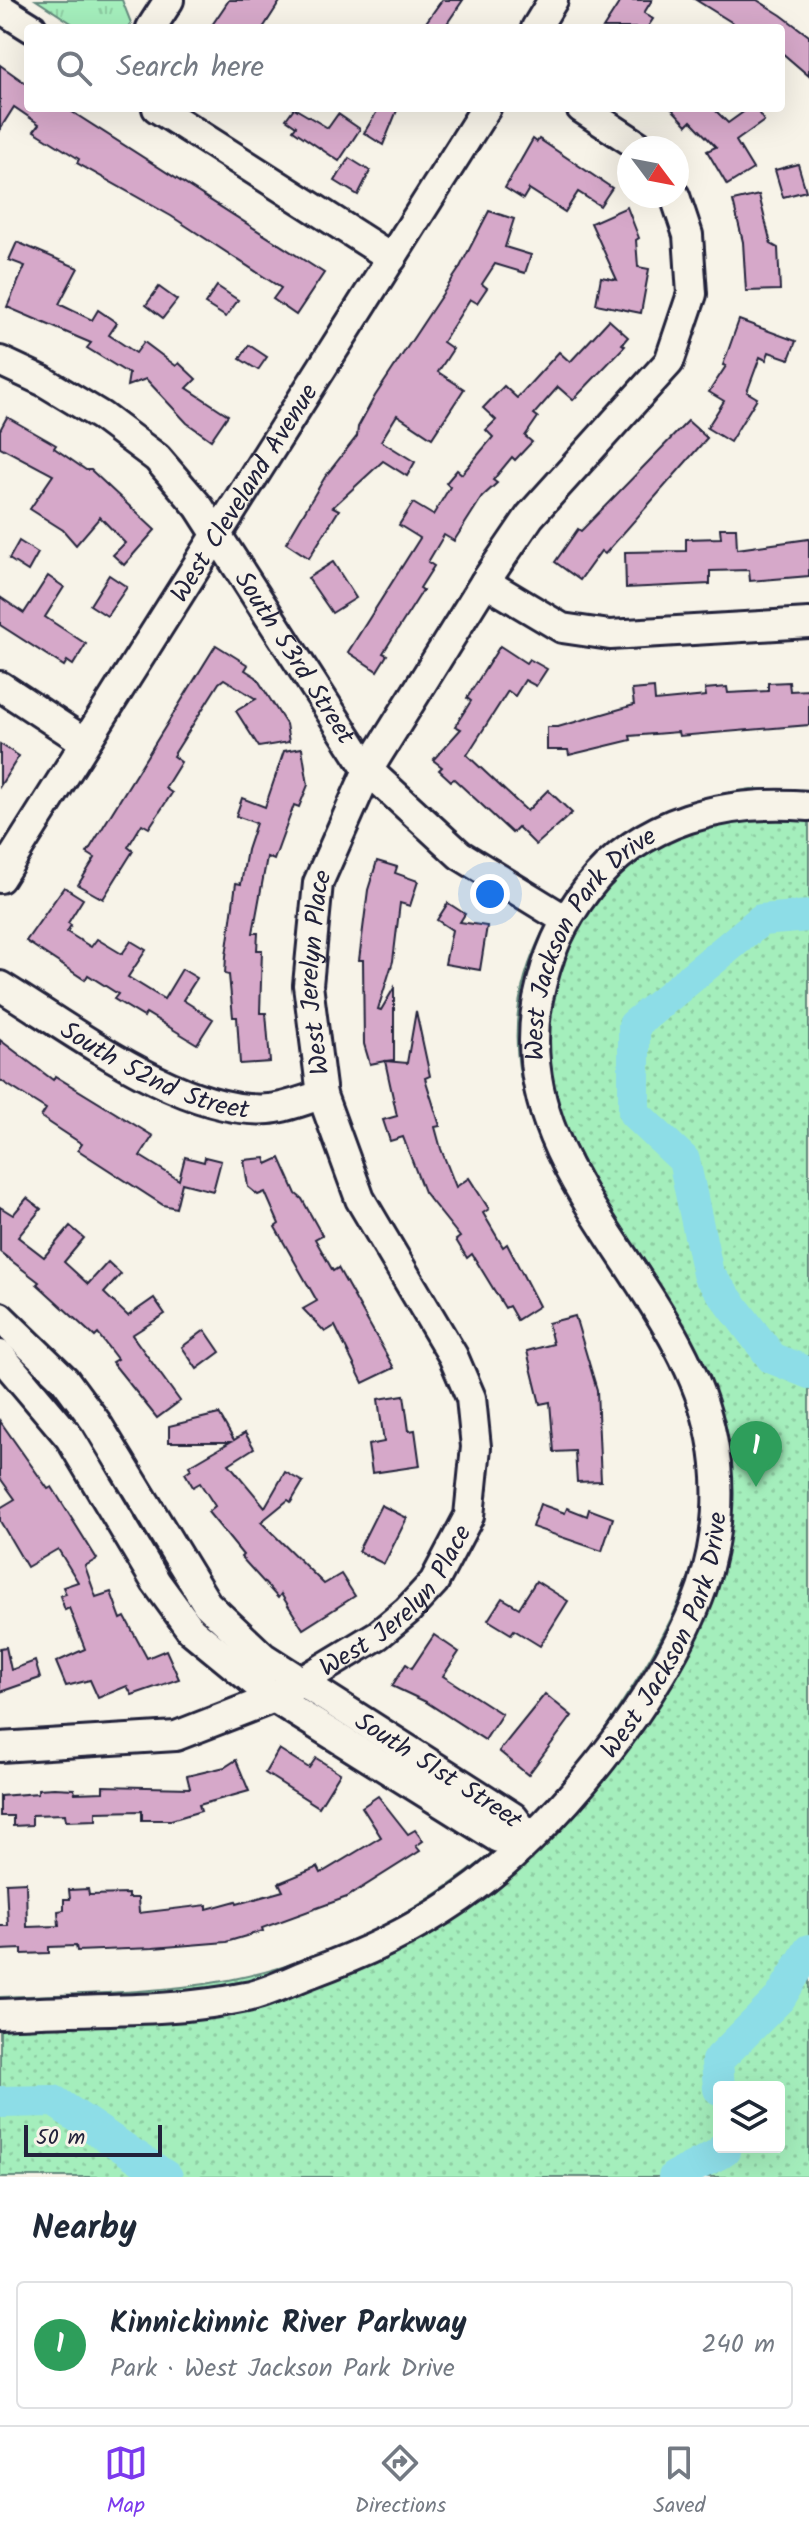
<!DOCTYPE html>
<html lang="en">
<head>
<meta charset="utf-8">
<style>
	body { margin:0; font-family:Kalam,sans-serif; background:#f2f2f3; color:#1f2937 }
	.controls { position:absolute; right:24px; bottom:24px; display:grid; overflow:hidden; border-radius:8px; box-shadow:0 8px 32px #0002 }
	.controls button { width:72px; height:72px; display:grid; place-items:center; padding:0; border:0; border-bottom:2px solid #e0e1e3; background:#fff; color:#1f2937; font:40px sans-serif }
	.compass { position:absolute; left:617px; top:136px; width:72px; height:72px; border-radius:50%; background:#fff; box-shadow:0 8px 32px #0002; rotate:122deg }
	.scale { position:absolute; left:24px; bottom:20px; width:138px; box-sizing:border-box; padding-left:8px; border:4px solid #22223b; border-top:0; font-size:22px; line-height:28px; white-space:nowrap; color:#22223b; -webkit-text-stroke:6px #f7f3e8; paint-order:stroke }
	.you { position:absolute; left:490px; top:894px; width:28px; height:28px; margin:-20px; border:6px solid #fff; border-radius:50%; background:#1a73e8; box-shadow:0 0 0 12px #1a73e833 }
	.badge { display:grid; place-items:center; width:52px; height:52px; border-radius:50%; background:#7c3aed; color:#fff; font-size:26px; font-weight:700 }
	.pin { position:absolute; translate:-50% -66px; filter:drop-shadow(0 2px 4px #0008) }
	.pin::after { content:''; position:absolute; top:42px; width:28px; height:24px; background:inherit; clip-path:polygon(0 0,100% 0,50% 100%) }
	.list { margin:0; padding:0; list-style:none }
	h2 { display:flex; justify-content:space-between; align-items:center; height:104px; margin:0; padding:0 32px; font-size:34px }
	h2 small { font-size:26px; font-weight:400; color:#747a83 }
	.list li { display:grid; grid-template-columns:52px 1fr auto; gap:24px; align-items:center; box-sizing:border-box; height:128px; margin:0 16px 16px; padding:0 16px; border:2px solid #e0e1e3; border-radius:8px }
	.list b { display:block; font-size:30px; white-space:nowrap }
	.list p { margin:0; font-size:26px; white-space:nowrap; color:#747a83 }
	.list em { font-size:26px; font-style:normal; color:#747a83 }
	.icon { flex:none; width:44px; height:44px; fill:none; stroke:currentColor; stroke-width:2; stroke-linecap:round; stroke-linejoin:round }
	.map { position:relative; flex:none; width:809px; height:2177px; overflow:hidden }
	.search { position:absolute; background:#fff; box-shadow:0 8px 32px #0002; left:24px; right:24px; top:24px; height:88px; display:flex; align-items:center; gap:20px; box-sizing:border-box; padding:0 28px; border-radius:8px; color:#747a83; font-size:30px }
	.sheet { height:248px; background:#fff }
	nav { display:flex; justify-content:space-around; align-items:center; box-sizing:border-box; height:112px; border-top:2px solid #e0e1e3; background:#fff; font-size:22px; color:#747a83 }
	nav a { display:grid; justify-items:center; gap:4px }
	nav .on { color:#7c3aed }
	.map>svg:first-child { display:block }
	.grass { fill:url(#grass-tufts); stroke:#63887c; stroke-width:2 }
	.park { fill:url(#park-dots); stroke:#63887c; stroke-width:2; fill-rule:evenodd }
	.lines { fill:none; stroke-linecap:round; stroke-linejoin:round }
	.river { stroke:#8ddde7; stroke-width:32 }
	.building { fill:#d6a8c9; stroke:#22223b; stroke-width:2 }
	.minor-casing { stroke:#22223b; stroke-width:34 }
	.minor { stroke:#f7f3e8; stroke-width:28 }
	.labels { text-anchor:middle; stroke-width:6; stroke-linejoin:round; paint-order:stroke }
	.street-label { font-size:26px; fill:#22223b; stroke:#f7f3e8 }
</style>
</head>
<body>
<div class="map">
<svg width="809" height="2177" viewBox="0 0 809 2177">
	<defs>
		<pattern id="grass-tufts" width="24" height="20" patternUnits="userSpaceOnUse" patternTransform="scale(2)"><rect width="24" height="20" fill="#a4eebc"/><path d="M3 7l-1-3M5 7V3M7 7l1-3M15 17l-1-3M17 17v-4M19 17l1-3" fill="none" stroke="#8dcca2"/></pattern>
		<pattern id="park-dots" width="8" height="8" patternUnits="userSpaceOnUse" patternTransform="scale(2)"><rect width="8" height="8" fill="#a4eebc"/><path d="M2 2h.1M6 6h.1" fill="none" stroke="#8dcca2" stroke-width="1.8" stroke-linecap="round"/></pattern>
	</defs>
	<rect width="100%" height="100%" fill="#f7f3e8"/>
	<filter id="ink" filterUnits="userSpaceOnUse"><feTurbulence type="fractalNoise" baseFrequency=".0125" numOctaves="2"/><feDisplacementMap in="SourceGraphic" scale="16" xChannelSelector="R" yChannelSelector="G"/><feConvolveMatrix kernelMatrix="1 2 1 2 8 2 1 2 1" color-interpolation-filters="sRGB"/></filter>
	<g filter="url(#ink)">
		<!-- grass -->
		<path class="grass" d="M36 0H122L131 23 128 28H79Z"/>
		<!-- park -->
		<path class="park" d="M751 789 809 790V2177H0V1997C76 1994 154 1994 229 1980 355 1956 472 1884 558 1790 587 1759 609 1722 633 1686 676 1618 713 1546 702 1463 674 1258 416 1128 560 901 602 834 675 799 751 789ZM719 2087H779V2147H719Z"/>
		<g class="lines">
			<!-- river -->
			<g class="river">
				<path d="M809 916 761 920 634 1025V1113L684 1160 708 1274 772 1358 809 1373"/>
				<path d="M719 2089 717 2061 780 1998 809 1950"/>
				<path d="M0 2102 54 2101 167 2177"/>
				<path d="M674 2177 724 2151V2147"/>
			</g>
		</g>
		<!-- building -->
		<g class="building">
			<path d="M229 0H281L263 28H210Z"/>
			<path d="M442 0H463L444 28H422Z"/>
			<path d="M621 0H652L644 13 653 19 647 28H603Z"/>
			<path d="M696 0H757L781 15 809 36V76L781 52V28H741Z"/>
			<path d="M0 65 28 85V108H66L324 273 296 315 273 299 281 288 171 216 77 163 79 159 34 131 39 124 14 107 0 129Z"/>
			<path d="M294 108 328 128 338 114 360 129 339 161 293 130 296 126 286 119Z"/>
			<path d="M379 108H398L383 145 364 133Z"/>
			<path d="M671 108H713L728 123 749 108H755L764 121 736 141 753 169 727 185 707 151 716 147 691 121 687 125Z"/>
			<path d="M533 139 537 142 539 139 612 188 600 206 578 192 565 212 529 189 523 199 505 188Z"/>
			<path d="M349 158 370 171 358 195 335 181Z"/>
			<path d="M798 164 806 191 783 197 775 170Z"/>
			<path d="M759 195 771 244 778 248 780 290 746 291 743 242 733 201Z"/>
			<path d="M627 207 639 238 636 240 638 267 649 269 641 313 596 304 601 277 617 280 591 223Z"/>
			<path d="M489 211 514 219 505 247 531 255 525 273 495 264 482 284 487 288 477 303 470 299 443 342 453 349 438 372 464 389 432 438 397 415 381 441 415 462 407 476 383 461 333 507 339 510 309 558 286 543 325 477 357 436 358 427 375 396 459 269Z"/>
			<path d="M17 242 78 268 59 304 92 320 98 310 117 323 109 335 136 353 144 342 176 366 179 363 196 379 187 388 228 415 211 440 187 423 146 379 127 386 129 374 87 348 91 343 7 307 25 266 9 260Z"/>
			<path d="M217 286 238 300 226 317 205 304Z"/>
			<path d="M159 287 177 300 163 318 146 305Z"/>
			<path d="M609 320 628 337 622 344 625 346 573 400 558 387 534 414 538 417 525 436 532 442 515 460 512 457 493 480 497 483 482 497 454 541 444 535 428 562 434 566 420 588 423 590 383 653 387 655 377 671 348 652 420 538 399 525 413 503 433 515 450 487 446 483 457 470 462 474 493 437 486 430 496 420 483 408 504 386 517 398 559 352 570 362Z"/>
			<path d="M739 320 796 341 789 359 769 352 766 360 760 357 747 392 757 398 730 442 707 428 724 401 709 392 726 366 723 365Z"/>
			<path d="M249 345 267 357 258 370 240 359Z"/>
			<path d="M7 417 56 445 54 448 86 470H91L155 530 124 565 113 555 125 543 100 517 76 545 63 530 30 509 53 475 0 447V430Z"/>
			<path d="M688 421 707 438 605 554 601 551 580 580 555 562 578 529 581 531Z"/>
			<path d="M720 528H736L737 549 809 539V576L750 581 749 570 710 571V584L626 588 625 552 686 551V539L721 538Z"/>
			<path d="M19 541 38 553 28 571 9 559Z"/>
			<path d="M333 562 356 598 332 613 308 578Z"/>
			<path d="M109 575 127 587 107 616 90 605Z"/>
			<path d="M48 576 64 587 45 617 86 644 73 665 67 661 64 666 0 625V597L24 613Z"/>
			<path d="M216 645 248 665 245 670 256 677 286 724 289 742 259 747 236 711 256 699 224 679 219 683 173 756 181 762 165 788 172 793 149 828 142 824 128 847 133 851 103 899 78 885 95 858 87 853Z"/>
			<path d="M500 646 526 663 529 659 547 669 536 686 525 680 515 696 508 691 467 755 527 811 548 790 572 813 536 845 518 827 512 833 454 779 451 781 439 770 442 767 433 760 461 729 455 726 471 701 467 698Z"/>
			<path d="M789 682 790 691 809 690V725L679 736 678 732 630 736 631 740 569 755 568 750H547V727H558L634 705 632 690 654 688 655 701 706 696 705 689 727 687 728 693 768 691V683Z"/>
			<path d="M0 744 19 756 0 786Z"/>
			<path d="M302 748 308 785 299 807 294 805 274 860 267 857 253 933H258L257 950H262L260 1013H266L270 1062 240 1064 237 1017H233L229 975 225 974 226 956 236 883 241 884 247 850 256 823 236 816 242 798 265 807 284 751Z"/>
			<path d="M377 861 397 867 395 873 418 881 410 906 400 903 393 961 378 1009 381 1010 394 988V1060L385 1061 407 1063 416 1011 430 1076 425 1078 440 1126 435 1127 441 1149 456 1187 469 1178 489 1209 483 1213 503 1247 507 1244 539 1306 517 1320 509 1306 505 1308 472 1254 467 1258 456 1240 460 1237 424 1192 403 1137 390 1141 383 1120 397 1116 385 1061 370 1064 364 1044 363 960H359L368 890Z"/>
			<path d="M64 887 83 899 68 923 71 925 67 932 91 947 97 939 122 954 131 941 146 950 128 977 164 999 182 969 197 978 183 1000 213 1019 197 1044 146 1013 144 1017 114 999 118 994 88 975 85 980 26 941Z"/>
			<path d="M448 903 465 914 460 922 487 926 480 970 445 964 452 930 437 920Z"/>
			<path d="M0 1040 53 1080 55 1076 153 1136 140 1156 179 1180 185 1157 204 1162 205 1157 221 1161 213 1191 182 1183 176 1208 163 1205 78 1150 82 1144 41 1117 46 1109 0 1080Z"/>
			<path d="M265 1158 267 1164 280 1158 296 1194 302 1199 322 1235 315 1239 333 1271 338 1268 394 1368 363 1383 335 1326 325 1332 303 1309 317 1301 275 1227 279 1224 265 1192 258 1195 248 1187 244 1160Z"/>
			<path d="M27 1198 41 1209 18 1237 44 1257 70 1226 84 1238 64 1262 88 1284 108 1262 121 1274 104 1293 128 1316 154 1298 165 1314 132 1335 180 1401 157 1418 112 1362 117 1359 98 1334 95 1337 37 1284 39 1282 0 1252V1207L13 1215Z"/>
			<path d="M575 1316 597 1390 601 1481 577 1482 575 1451 554 1452 550 1402 540 1404 527 1351 553 1344 548 1323Z"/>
			<path d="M205 1330 220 1352 197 1369 182 1347Z"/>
			<path d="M404 1395 409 1431 415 1430 420 1466 372 1473 368 1445 384 1442 378 1399Z"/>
			<path d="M219 1414 234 1440 245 1433 254 1448 229 1464 265 1507 285 1472 303 1482 291 1502 288 1500 261 1522 324 1584 341 1574 355 1596 303 1629 281 1594 278 1598 241 1557 243 1555 208 1512 215 1506 200 1483 193 1487 185 1473 191 1469 189 1466 230 1442H169V1426Z"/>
			<path d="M0 1421 48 1489 52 1487 97 1559 85 1566 96 1597 111 1592 121 1619 125 1617 147 1658 166 1650 179 1679 132 1695 127 1686 98 1698 90 1680 66 1686 56 1662 85 1649 69 1608 65 1610 60 1596 66 1594 63 1587 78 1582 58 1549 27 1567 0 1521V1508L15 1499 0 1478Z"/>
			<path d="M540 1504 565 1513 567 1508 587 1516 589 1509 613 1518 602 1551 532 1527Z"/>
			<path d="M381 1505 407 1518 384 1564 358 1551Z"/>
			<path d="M536 1581 568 1601 540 1646 514 1630 511 1634 488 1620 502 1598 519 1608Z"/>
			<path d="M434 1635 459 1652 443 1676 502 1714 485 1740 426 1702 392 1686 406 1664 412 1668Z"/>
			<path d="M6 1647 11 1670 35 1661 40 1678 0 1692V1648Z"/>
			<path d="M545 1694 572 1716 528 1775 499 1751Z"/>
			<path d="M279 1749 309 1768 316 1758 340 1773 319 1807 265 1773Z"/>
			<path d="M236 1760 249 1791 199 1805 201 1811 171 1820H142V1811L96 1812V1820L66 1821 65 1814 32 1815V1825L13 1826V1816H0V1796L38 1793V1789L54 1788 74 1789 75 1793 103 1792V1786L190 1788 187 1776 225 1767Z"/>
			<path d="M378 1796 408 1834 415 1830 423 1841 416 1846 420 1851 347 1897 262 1928 263 1931 226 1942 153 1948 77 1951 76 1946 49 1947V1953L22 1954V1949L0 1950V1926H8L6 1883 26 1882 27 1927 59 1926 58 1911 64 1910V1899H70L69 1890 88 1889 89 1895 128 1894V1898H138L139 1913 207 1905V1909L236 1901 237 1904 283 1891 279 1883 318 1867 321 1873 381 1837 362 1807Z"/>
		</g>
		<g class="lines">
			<!-- minor casing -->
			<g class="minor-casing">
				<g id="minor">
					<path d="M0 8 32 28"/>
					<path d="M151 28 169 0"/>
					<path d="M536 28 553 0"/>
					<path d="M157 108 392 258"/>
					<path d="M581 108 642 148"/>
					<path id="s1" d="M0 361 43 381 101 416 157 458 199 507 368 770 460 855 564 919"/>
					<path d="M485 582 562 628 610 635 809 623"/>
					<path d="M0 686 85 742"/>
					<path id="s2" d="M0 878 486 108"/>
					<path id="s3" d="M0 986C71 1029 184 1116 269 1109 287 1108 306 1099 322 1095"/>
					<path id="s4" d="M0 1317 65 1380 96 1422 207 1604 263 1657 513 1817 529 1838"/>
					<path d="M0 1355 70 1438 156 1582 191 1630 274 1698 498 1838H529"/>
					<path id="s5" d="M0 1747 176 1736 274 1698 378 1635 407 1611 434 1582 469 1516 476 1447 471 1398 453 1356 360 1199 322 1095 308 985 318 883 368 770 485 582 530 516 669 362 692 294 688 235 675 196"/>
					<path id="s6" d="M0 2014C81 2008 166 2014 246 1997 267 1993 288 1982 308 1974 365 1953 409 1933 460 1898 553 1834 665 1694 702 1588 718 1540 722 1487 712 1438 682 1280 505 1171 538 999 547 955 561 923 588 888 641 819 727 799 809 806"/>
				</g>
			</g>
			<!-- minor -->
			<use href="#minor" class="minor"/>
		</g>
	</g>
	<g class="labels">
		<!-- street labels -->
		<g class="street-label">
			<text dy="9" stroke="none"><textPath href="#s2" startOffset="456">West Cleveland Avenue</textPath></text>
			<text dy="9" stroke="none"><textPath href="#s1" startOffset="428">South 53rd Street</textPath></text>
			<text dy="9" stroke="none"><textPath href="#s6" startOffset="1590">West Jackson Park Drive</textPath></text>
			<text dy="9" stroke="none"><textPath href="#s5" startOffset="1136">West Jerelyn Place</textPath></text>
			<text dy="9" stroke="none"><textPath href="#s3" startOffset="178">South 52nd Street</textPath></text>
			<text dy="9" stroke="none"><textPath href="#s5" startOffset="440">West Jerelyn Place</textPath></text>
			<text dy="9" stroke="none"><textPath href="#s6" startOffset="824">West Jackson Park Drive</textPath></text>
			<text dy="9" stroke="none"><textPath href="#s4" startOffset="642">South 51st Street</textPath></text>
		</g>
	</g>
</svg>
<div class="controls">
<button><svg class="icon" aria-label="layers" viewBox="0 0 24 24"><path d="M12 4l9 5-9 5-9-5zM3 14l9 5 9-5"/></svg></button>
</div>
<svg class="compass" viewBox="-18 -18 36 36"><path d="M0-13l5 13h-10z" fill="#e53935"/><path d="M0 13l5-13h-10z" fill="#747a83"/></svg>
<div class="scale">50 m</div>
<div class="you"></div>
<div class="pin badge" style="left:756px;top:1487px;background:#2e9e5b">1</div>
<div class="search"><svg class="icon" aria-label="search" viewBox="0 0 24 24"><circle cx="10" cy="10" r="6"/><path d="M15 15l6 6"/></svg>Search here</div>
</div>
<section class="sheet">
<h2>Nearby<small></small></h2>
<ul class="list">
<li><span class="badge" style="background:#2e9e5b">1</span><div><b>Kinnickinnic River Parkway</b><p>Park · West Jackson Park Drive</p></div><em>240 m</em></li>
</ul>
</section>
<nav>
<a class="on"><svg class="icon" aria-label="map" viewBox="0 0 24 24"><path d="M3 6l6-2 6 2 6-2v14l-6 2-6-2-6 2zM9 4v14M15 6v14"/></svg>Map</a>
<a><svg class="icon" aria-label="directions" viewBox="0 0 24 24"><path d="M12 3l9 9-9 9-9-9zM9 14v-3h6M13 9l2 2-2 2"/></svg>Directions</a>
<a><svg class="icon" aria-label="saved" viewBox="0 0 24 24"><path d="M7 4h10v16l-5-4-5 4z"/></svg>Saved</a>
</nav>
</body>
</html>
